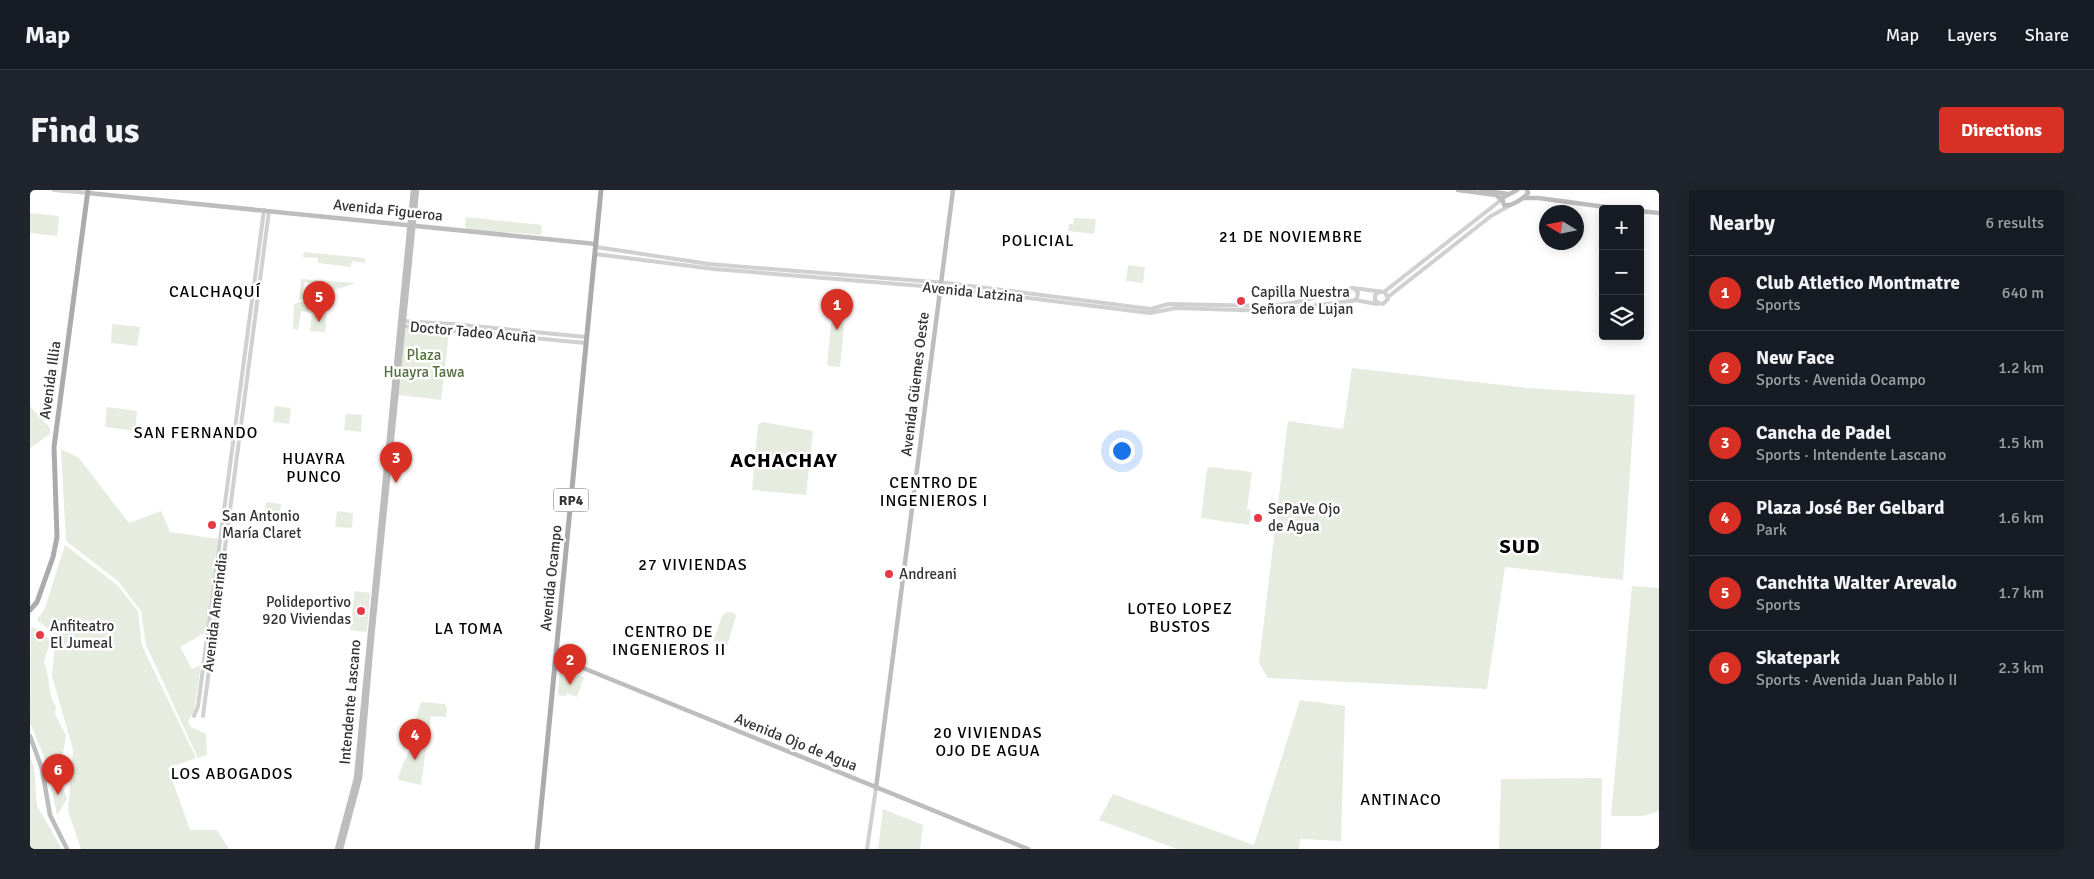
<!DOCTYPE html>
<html lang="en">
<head>
<meta charset="utf-8">
<style>
	body { margin:0; font-family:Signika,sans-serif; background:#20242c; color:#f1f3f6 }
	.controls { position:absolute; right:15px; top:15px; display:grid; overflow:hidden; border-radius:5px; box-shadow:0 2px 12px #0003 }
	.controls button { width:45px; height:45px; display:grid; place-items:center; padding:0; border:0; border-bottom:1px solid #363941; background:#171b24; color:#f1f3f6; font:25px sans-serif }
	.compass { position:absolute; left:1509px; top:15px; width:45px; height:45px; border-radius:50%; background:#171b24; box-shadow:0 2px 12px #0003; rotate:280deg }
	.you { position:absolute; left:1091px; top:260px; width:18px; height:18px; margin:-12px; border:4px solid #fff; border-radius:50%; background:#1a73e8; box-shadow:0 0 0 8px #1a73e833 }
	.badge { display:grid; place-items:center; width:32px; height:32px; border-radius:50%; background:#d93025; color:#fff; font-size:16px; font-weight:700 }
	.pin { position:absolute; translate:-50% -41px; filter:drop-shadow(0 1px 2px #0008) }
	.pin::after { content:''; position:absolute; top:26px; width:18px; height:15px; background:inherit; clip-path:polygon(0 0,100% 0,50% 100%) }
	.list { margin:0; padding:0; list-style:none }
	h2 { display:flex; justify-content:space-between; align-items:center; height:65px; margin:0; padding:0 20px; font-size:21px }
	h2 small { font-size:16px; font-weight:400; color:#9ea1a6 }
	.list li { display:grid; grid-template-columns:32px 1fr auto; gap:15px; align-items:center; box-sizing:border-box; height:75px; padding:0 20px; border-top:1px solid #363941 }
	.list b { display:block; font-size:19px; white-space:nowrap }
	.list p { margin:0; font-size:16px; white-space:nowrap; color:#9ea1a6 }
	.list em { font-size:16px; font-style:normal; color:#9ea1a6 }
	.icon { flex:none; width:28px; height:28px; fill:none; stroke:currentColor; stroke-width:2; stroke-linecap:round; stroke-linejoin:round }
	.map { position:relative; flex:none; width:1629px; height:659px; overflow:hidden; border-radius:5px }
	header { display:flex; align-items:center; gap:30px; box-sizing:border-box; height:70px; padding:0 25px; background:#171b24; border-bottom:1px solid #363941 }
	header strong { font-size:24px }
	nav { display:flex; gap:28px; margin-inline-start:auto; font-size:18px }
	.intro { display:flex; align-items:center; justify-content:space-between; box-sizing:border-box; height:120px; padding:0 30px }
	h1 { margin:0; font-size:35px }
	.button { padding:12px 22px; border-radius:5px; background:#d93025; color:#fff; font-size:18px; font-weight:700 }
	main { display:flex; gap:30px; padding:0 30px }
	aside { flex:1; background:#171b24; border-radius:5px; box-shadow:0 2px 12px #0003 }
	.map>svg:first-child { display:block }
	.green { fill:#e6ecdf }
	.lines { fill:none; stroke-linecap:round; stroke-linejoin:round }
	.tertiary { stroke:#d0d0d0; stroke-width:4 }
	.secondary { stroke:#bdbdbd; stroke-width:4.5 }
	.primary { stroke:#ababab; stroke-width:5 }
	.poi-dot { fill:#e63946; stroke:#fff; stroke-width:2 }
	.labels { text-anchor:middle; stroke-width:5; stroke-linejoin:round; paint-order:stroke }
	.shield { fill:#fff; stroke:#707070; stroke-width:1 }
	.shield-label { font-size:14px; font-weight:bold; fill:#333 }
	.street-label { font-size:15px; fill:#333; stroke:#fff }
	.poi-label { font-size:15px; fill:#333; stroke:#fff; text-anchor:start }
	.park-label { font-size:15px; fill:#56703f; stroke:#fff }
	.neighbourhood-label { font-size:16px; letter-spacing:1px; fill:#000; stroke:#fff }
	.district-label { font-size:20px; font-weight:bold; letter-spacing:1px; fill:#000; stroke:#fff }
</style>
</head>
<body>
<header>
<strong>Map</strong>
<nav><a>Map</a><a>Layers</a><a>Share</a></nav>
</header>
<div class="intro"><h1>Find us</h1><a class="button">Directions</a></div>
<main>
<div class="map">
<svg width="1629" height="659" viewBox="0 0 1629 659">
	<rect width="100%" height="100%" fill="#fff"/>
	<!-- green -->
	<g class="green">
		<path d="M0 23 29 26 27 46 0 43Z"/>
		<path d="M436 27 512 35 511 45 437 39 435 37Z"/>
		<path d="M1044 28 1066 29 1064 44 1038 41 1039 34H1043Z"/>
		<path d="M274 62 334 68 336 73 322 71 321 77 288 73V68L273 67Z"/>
		<path d="M1098 75 1115 77 1113 93 1096 91Z"/>
		<path d="M271 89 326 93 285 106 286 94 274 92 273 104 277 105 276 108 269 110Z"/>
		<path d="M299 103 295 142 280 141 282 123 271 121 268 140 263 139 264 114Z"/>
		<path d="M804 124 815 126 810 177 799 176 797 174 802 126Z"/>
		<path d="M82 134 110 137 107 156 81 153Z"/>
		<path d="M378 138 419 142 411 210 369 205 375 139Z"/>
		<path d="M1322 178 1498 198 1605 205 1593 390 1475 377 1457 499 1238 488 1229 473 1258 231 1313 239Z"/>
		<path d="M0 216 20 238V244L0 258Z"/>
		<path d="M245 216 261 218 259 234 243 232Z"/>
		<path d="M77 217 107 221 105 241 75 237Z"/>
		<path d="M316 224 332 225 331 242 314 240Z"/>
		<path d="M732 232 783 241 776 305 722 300 728 235Z"/>
		<path d="M31 259 49 268 99 333 131 321 140 342 188 349 176 442 150 457 162 479 171 475 164 521 158 532 161 537 176 544 177 565 168 568 116 455 111 421 88 391 36 351Z"/>
		<path d="M1180 277 1222 282 1217 319 1221 320 1219 335 1171 328 1177 279Z"/>
		<path d="M236 312 251 314 249 333 234 331Z"/>
		<path d="M307 321 323 323 322 338 305 337Z"/>
		<path d="M35 355 87 395 108 421 112 456 166 568 138 578 160 640H187L199 659H51L38 621 43 560 22 486 26 445 7 430 15 418Z"/>
		<path d="M1602 396 1629 398V621L1614 626H1581Z"/>
		<path d="M325 401 340 403 337 442 320 440Z"/>
		<path d="M697 422 704 423 706 426 697 456 692 458 685 456 683 452 692 426Z"/>
		<path d="M1 437 13 441 20 451 14 473C21 487 17 504 26 517L25 524 36 545 29 587 37 609 27 625 15 569 0 533Z"/>
		<path d="M530 478 554 487 547 507 537 503 536 506 528 505Z"/>
		<path d="M1270 510 1315 516 1311 651 1270 649 1269 659H1147L1069 630 1083 604 1224 655Z"/>
		<path d="M391 512 415 514 417 518 416 527 401 526 399 543 384 546 385 531Z"/>
		<path d="M395 548 397 550 391 595 369 590 368 587 382 553Z"/>
		<path d="M0 567 4 577 7 616 32 659H0Z"/>
		<path d="M1572 588 1571 659H1469L1471 589Z"/>
		<path d="M853 619 893 635 890 659H848Z"/>
	</g>
	<g class="lines">
		<!-- tertiary -->
		<g class="tertiary">
			<path d="M24 0 58 3"/>
			<path d="M566 57 679 74 917 93 1121 119 1138 114 1240 116 1267 112 1316 100"/>
			<path d="M565 64 684 79 917 98 1120 123 1146 118 1241 121 1321 111"/>
			<path d="M1324 98 1328 103 1327 108 1323 111 1318 110C1314 107 1314 102 1318 99L1323 98 1354 102H1355L1358 109 1353 114 1348 113 1345 110V105L1350 101"/>
			<path d="M1354 102 1471 10"/>
			<path d="M1358 107 1461 26 1479 16"/>
			<path d="M1325 110 1347 114"/>
			<path d="M372 131 422 134 556 147"/>
			<path d="M371 134 373 136 556 153"/>
			<path d="M164 526 168 516 234 20"/>
			<path d="M173 526 239 21"/>
			<path d="M837 659 846 598"/>
		</g>
		<!-- secondary -->
		<g class="secondary">
			<path d="M1428 0 1466 5 1472 10"/>
			<path d="M1451 0 1478 4"/>
			<path d="M1487 0 1472 8 1474 15C1481 17 1493 9 1498 3L1497 0"/>
			<path d="M58 3 566 54"/>
			<path d="M1493 8H1508L1591 19"/>
			<path d="M1610 21 1629 23"/>
			<path d="M526 467 998 659"/>
			<path d="M0 546 12 579 20 625 37 659"/>
			<path d="M846 598 923 0"/>
			<path d="M307 659 326 588 383 0"/>
			<path d="M311 659 330 588 342 448 387 0"/>
		</g>
		<!-- primary -->
		<g class="primary">
			<path d="M0 420 7 412 23 367 27 347 24 257 58 0"/>
			<path d="M507 659 571 0"/>
		</g>
	</g>
	<!-- markers -->
	<g class="poi-dot">
		<circle cx="1211" cy="111" r="5"/>
		<circle cx="1228" cy="328" r="5"/>
		<circle cx="182" cy="335" r="5"/>
		<circle cx="859" cy="384" r="5"/>
		<circle cx="331" cy="421" r="5"/>
		<circle cx="10" cy="445" r="5"/>
	</g>
	<g class="labels">
		<!-- shield labels -->
		<rect class="shield" x="523.5" y="298.5" width="35" height="23" rx="4"/>
		<g class="shield-label">
			<text x="541" y="315">RP4</text>
		</g>
		<!-- street labels -->
		<g class="street-label">
			<text transform="translate(358 20) rotate(6)" y="5">Avenida Figueroa</text>
			<text transform="translate(943 102) rotate(6)" y="5">Avenida Latzina</text>
			<text transform="translate(443 142) rotate(5)" y="5">Doctor Tadeo Acuña</text>
			<text transform="translate(20 190) rotate(-82)" y="5">Avenida Illia</text>
			<text transform="translate(885 194) rotate(-83)" y="5">Avenida Güemes Oeste</text>
			<text transform="translate(521 388) rotate(-84)" y="5">Avenida Ocampo</text>
			<text transform="translate(185 422) rotate(-83)" y="5">Avenida Amerindia</text>
			<text transform="translate(320 512) rotate(-85)" y="5">Intendente Lascano</text>
			<text transform="translate(766 552) rotate(22)" y="5">Avenida Ojo de Agua</text>
		</g>
		<!-- poi labels -->
		<g class="poi-label">
			<text x="1221" y="107">Capilla Nuestra<tspan x="1221" dy="17">Señora de Lujan</tspan></text>
			<text x="1238" y="324">SePaVe Ojo<tspan x="1238" dy="17">de Agua</tspan></text>
			<text x="192" y="331">San Antonio<tspan x="192" dy="17">María Claret</tspan></text>
			<text x="869" y="389">Andreani</text>
			<text x="321" y="417" text-anchor="end">Polideportivo<tspan x="321" dy="17">920 Viviendas</tspan></text>
			<text x="20" y="441">Anfiteatro<tspan x="20" dy="17">El Jumeal</tspan></text>
		</g>
		<!-- park labels -->
		<g class="park-label">
			<text x="394" y="170">Plaza<tspan x="394" dy="17">Huayra Tawa</tspan></text>
		</g>
		<!-- neighbourhood labels -->
		<g class="neighbourhood-label">
			<text x="1261" y="52">21 DE NOVIEMBRE</text>
			<text x="1008" y="56">POLICIAL</text>
			<text x="185" y="107">CALCHAQUÍ</text>
			<text x="166" y="248">SAN FERNANDO</text>
			<text x="284" y="274">HUAYRA<tspan x="284" dy="18">PUNCO</tspan></text>
			<text x="904" y="298">CENTRO DE<tspan x="904" dy="18">INGENIEROS I</tspan></text>
			<text x="663" y="380">27 VIVIENDAS</text>
			<text x="1150" y="424">LOTEO LOPEZ<tspan x="1150" dy="18">BUSTOS</tspan></text>
			<text x="439" y="444">LA TOMA</text>
			<text x="639" y="447">CENTRO DE<tspan x="639" dy="18">INGENIEROS II</tspan></text>
			<text x="958" y="548">20 VIVIENDAS<tspan x="958" dy="18">OJO DE AGUA</tspan></text>
			<text x="202" y="589">LOS ABOGADOS</text>
			<text x="1371" y="615">ANTINACO</text>
		</g>
		<!-- district labels -->
		<g class="district-label">
			<text x="754" y="277">ACHACHAY</text>
			<text x="1490" y="363">SUD</text>
		</g>
	</g>
</svg>
<div class="controls">
<button>+</button>
<button>−</button>
<button><svg class="icon" aria-label="layers" viewBox="0 0 24 24"><path d="M12 4l9 5-9 5-9-5zM3 14l9 5 9-5"/></svg></button>
</div>
<svg class="compass" viewBox="-18 -18 36 36"><path d="M0-13l5 13h-10z" fill="#e53935"/><path d="M0 13l5-13h-10z" fill="#9ea1a6"/></svg>
<div class="you"></div>
<div class="pin badge" style="left:807px;top:140px">1</div>
<div class="pin badge" style="left:540px;top:495px">2</div>
<div class="pin badge" style="left:366px;top:293px">3</div>
<div class="pin badge" style="left:385px;top:570px">4</div>
<div class="pin badge" style="left:289px;top:132px">5</div>
<div class="pin badge" style="left:28px;top:605px">6</div>
</div>
<aside>
<h2>Nearby<small>6 results</small></h2>
<ul class="list">
<li><span class="badge">1</span><div><b>Club Atletico Montmatre</b><p>Sports</p></div><em>640 m</em></li>
<li><span class="badge">2</span><div><b>New Face</b><p>Sports · Avenida Ocampo</p></div><em>1.2 km</em></li>
<li><span class="badge">3</span><div><b>Cancha de Padel</b><p>Sports · Intendente Lascano</p></div><em>1.5 km</em></li>
<li><span class="badge">4</span><div><b>Plaza José Ber Gelbard</b><p>Park</p></div><em>1.6 km</em></li>
<li><span class="badge">5</span><div><b>Canchita Walter Arevalo</b><p>Sports</p></div><em>1.7 km</em></li>
<li><span class="badge">6</span><div><b>Skatepark</b><p>Sports · Avenida Juan Pablo II</p></div><em>2.3 km</em></li>
</ul>
</aside>
</main>
</body>
</html>
